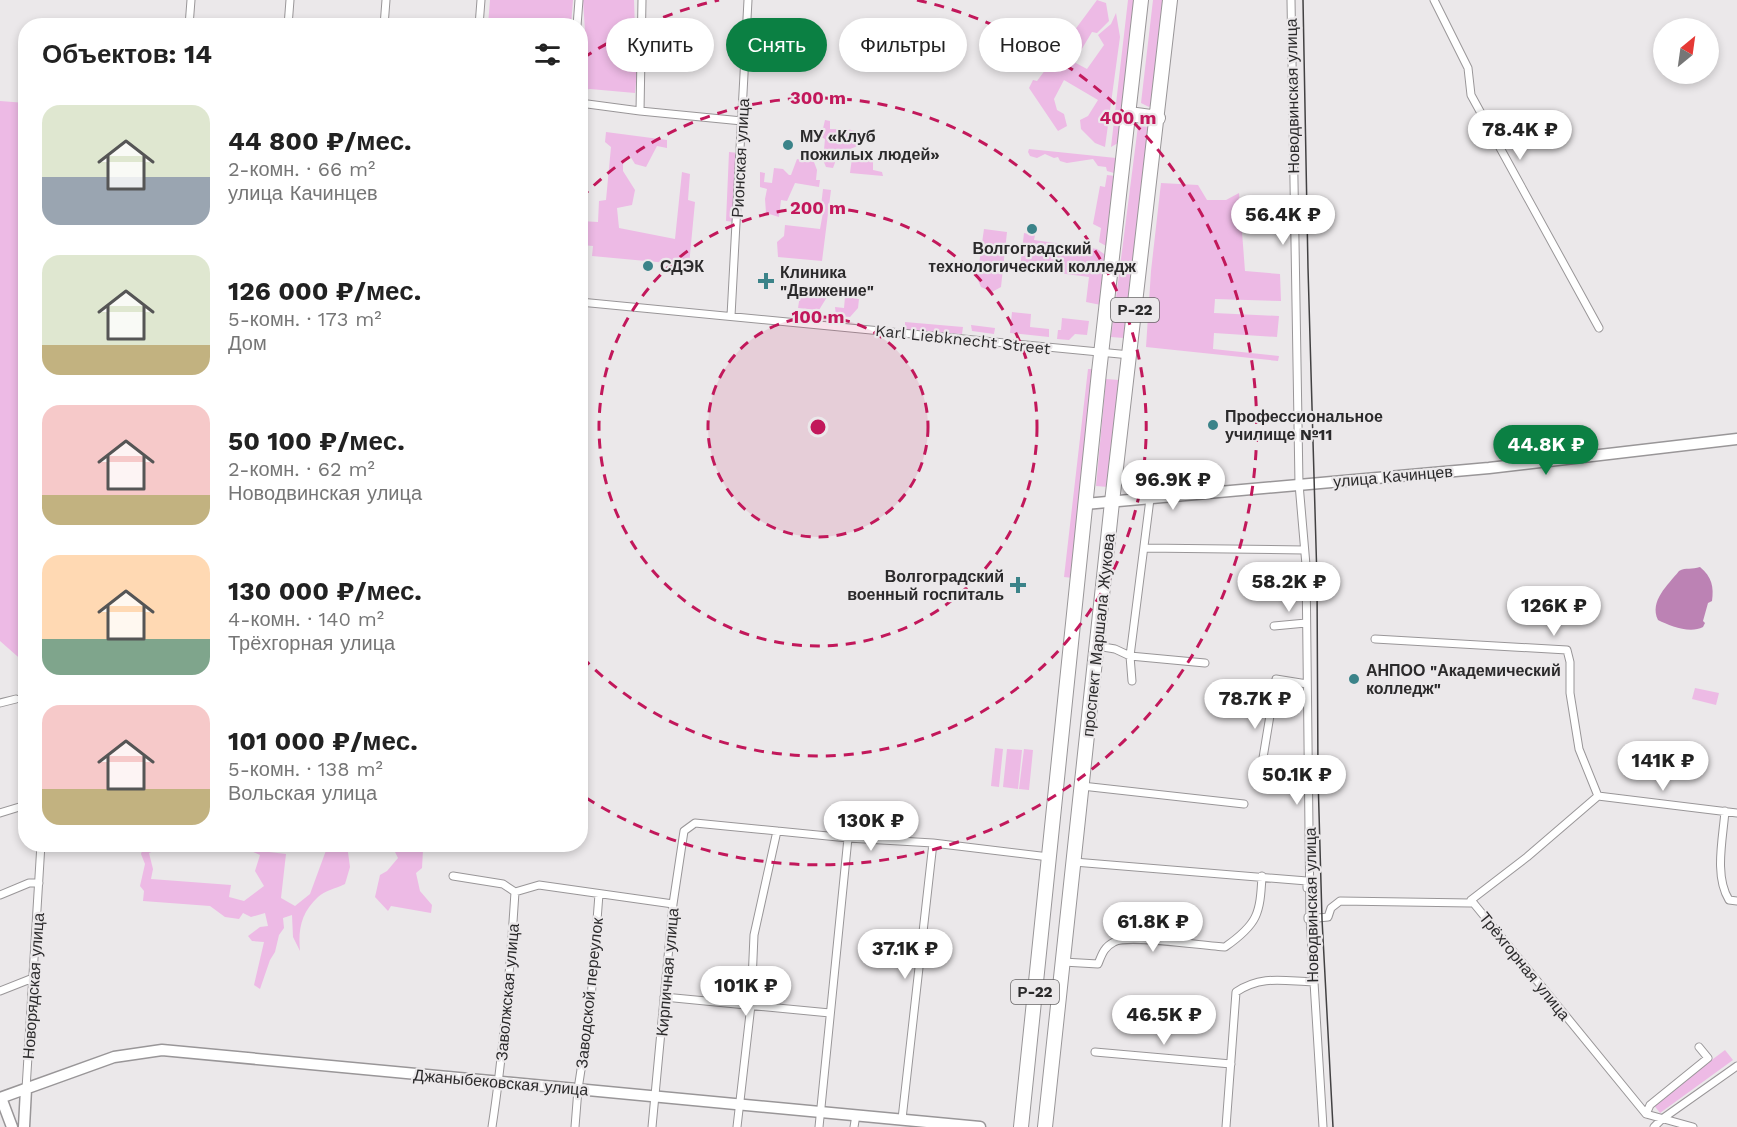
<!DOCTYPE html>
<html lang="ru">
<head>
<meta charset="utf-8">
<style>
  :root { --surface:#fff; --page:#f2f2f2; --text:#222; --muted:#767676; --accent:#0b8043 }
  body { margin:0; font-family:"Work Sans",sans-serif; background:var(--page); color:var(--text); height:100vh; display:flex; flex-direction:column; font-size:22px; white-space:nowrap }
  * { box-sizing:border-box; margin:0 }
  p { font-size:20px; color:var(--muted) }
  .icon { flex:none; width:33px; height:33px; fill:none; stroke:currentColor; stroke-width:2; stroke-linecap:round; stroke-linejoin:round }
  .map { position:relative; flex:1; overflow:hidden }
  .side { position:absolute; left:18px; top:18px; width:570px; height:834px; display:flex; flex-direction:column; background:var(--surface); border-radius:24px; box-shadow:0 3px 9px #0003 }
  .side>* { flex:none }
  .hud { position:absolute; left:606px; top:18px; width:570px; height:54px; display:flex; gap:12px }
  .needle { width:39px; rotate:29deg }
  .buttons { position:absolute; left:1653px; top:18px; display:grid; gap:12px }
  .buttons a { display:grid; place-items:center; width:66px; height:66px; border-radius:50%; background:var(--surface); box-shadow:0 3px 9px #0003; font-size:30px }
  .price { position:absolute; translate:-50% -51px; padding:0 14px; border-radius:21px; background:#fff; color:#222; font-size:20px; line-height:39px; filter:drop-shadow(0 2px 3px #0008) }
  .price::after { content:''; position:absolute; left:50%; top:36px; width:18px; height:14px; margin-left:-9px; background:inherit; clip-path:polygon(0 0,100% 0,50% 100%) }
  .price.on { background:var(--accent); color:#fff }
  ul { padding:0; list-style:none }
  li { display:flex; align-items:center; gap:18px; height:150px; padding:0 24px }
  li span { display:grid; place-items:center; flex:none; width:168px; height:120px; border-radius:18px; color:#555 }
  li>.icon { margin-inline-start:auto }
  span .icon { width:72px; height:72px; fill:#fffc; stroke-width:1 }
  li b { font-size:26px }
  h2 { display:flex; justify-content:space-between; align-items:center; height:72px; padding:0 24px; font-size:26px }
  .chip { padding:0 21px; border-radius:27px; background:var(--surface); box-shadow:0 3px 9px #0003; font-size:21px; line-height:54px }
  .chip.on { background:var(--accent); color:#fff }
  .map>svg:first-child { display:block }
</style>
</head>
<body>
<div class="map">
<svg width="1737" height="1127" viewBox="0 0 1737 1127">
  <rect width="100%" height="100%" fill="#ebe8ea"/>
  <path fill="#edbae5" d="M490,0H573L571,25H488Z
    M583,0H634L635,30L639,50L635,93L590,89L582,90L580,40L585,31Z
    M1097,0L1106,3L1109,21L1097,33L1092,32L1074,62L1087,69L1104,45L1098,35L1111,24L1116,13L1120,37L1105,147L1095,143L1081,129L1080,120L1088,116L1098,100L1064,80L1054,99L1057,110L1064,114L1067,126L1058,131L1029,88L1033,80L1037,81Z
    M1128,0H1135L1118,143L1111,147Z
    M1153,0H1163L1151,105L1149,107L1141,103Z
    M0,101L26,103L25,663L0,641Z
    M581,106L586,107L581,156Z
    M825,120L830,121V129C841,129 852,128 862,134L863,144L850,149H840L833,168L826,167L823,160L825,139L821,137Z
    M1138,126L1150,127L1124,338L1111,337Z
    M606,132L667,140V148L657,146L646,167L635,164L630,156L623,164V171L635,190L632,205L617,208L619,228L675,239L682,172L690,174L688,200L695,202L689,265L592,256L593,246L581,245V221L598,222L599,201L606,200L611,147L605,142Z
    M1029,149L1116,158L1114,173L1107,171L1106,167L1098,166L1093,159L1067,163L1060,161L1058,157L1054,158L1045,154L1037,158L1030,156L1028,152Z
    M729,152L738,153L735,222L726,221Z
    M854,156L873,159V170L882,172L883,176L850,173L852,158Z
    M797,159L814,162L817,170L816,180H820L819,187L795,183L787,201L781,200L779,217L766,213L765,199L767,189L760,187V172L765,173L764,182L772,183L774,168L783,169L789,175H791Z
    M1107,175L1115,176L1108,247L1099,242L1101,228L1093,224L1100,186L1105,187Z
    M1161,183L1198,185L1207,200H1226L1239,193L1245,271L1280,274L1281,301L1215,299L1214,313L1279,316L1277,337L1214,333L1213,349L1279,356L1278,361L1146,347L1151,271Z
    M823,189L831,190L822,261L778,257L777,242L784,236L785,225L820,229L824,207L821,206Z
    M984,229L1007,232L1001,287L992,292L981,287L977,278Z
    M1024,233L1035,235L1034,240L1097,249L1107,256L1101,305L1086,302L1089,277L1020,268Z
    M821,291H825V297H827L819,310L798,308L800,295L820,297Z
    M845,297L859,299L858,308L850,317L836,316L835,307L844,308Z
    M1012,312L1031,314L1030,327L1049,329V337L1010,333Z
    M1062,318L1089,321L1087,335L1075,334L1069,340L1057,339L1058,330H1061Z
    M905,322L963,327L962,334L905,330Z
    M971,325L995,328L994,334L972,331Z
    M1088,369H1094L1073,578L1064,577Z
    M1106,379L1119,380L1108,487L1096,486Z
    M1695,688L1719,693L1716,705L1692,699Z
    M995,748L1003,749L999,787L991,786Z
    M1007,749L1022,750L1018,789L1003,787Z
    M1024,749L1033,750L1029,790L1019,789Z
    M144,845H160L161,848L149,853L153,869L151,879L231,885L229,897L244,901L264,886L255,871L260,855L249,850L251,845H268L269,852L286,854L281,898L295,906L310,894L328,845H347L350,867L345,884C337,888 324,891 318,897C301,913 298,929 300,951L293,937L292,915L283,918L284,928L279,935L275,952L270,960L260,989L254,985L264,942L252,941L248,936L260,927L268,926L265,913L251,917L243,913L239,919L225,917L210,906L143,901L144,891L140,886L145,864L141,854Z
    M402,845H417L423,850L422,868L416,873L420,891L432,905L431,913L391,906L388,911L375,897L380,875L387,871L398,858L395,852Z
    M1725,1050L1733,1060L1660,1113L1653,1104Z"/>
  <path fill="#bc82b4" d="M1700,567C1712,577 1714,587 1712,601L1708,603L1703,621L1705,623L1703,627C1690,634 1670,626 1658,620C1649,601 1668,585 1679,571C1686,567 1692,570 1700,567Z"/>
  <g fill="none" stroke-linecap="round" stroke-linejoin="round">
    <g stroke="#999698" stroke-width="9">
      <path id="street" d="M1291,0L1299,484L1306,565L1310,918L1323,1127
        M1434,0L1468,68L1471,95L1599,328
        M189,26L191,0
        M288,26L290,0
        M384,26L386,0
        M479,26L481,0
        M577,26L579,0
        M580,103L640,111L642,0
        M640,111L742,121
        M580,302L1130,355
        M731,316L748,0
        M1144,548L1304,550
        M1274,626L1306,623
        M1375,639L1567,650L1570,662V693L1579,749L1598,796
        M1097,646L1115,649L1130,656L1205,663
        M1132,681L1130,656L1150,499
        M1307,684L1276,679L1261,770L1308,773
        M0,703L16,699
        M1082,786L1244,804
        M1725,811C1723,838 1714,876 1729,900L1737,901
        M0,813L26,805
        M1074,862L1307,881V888
        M453,876L503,884L515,892L539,885L673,904
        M0,895L29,883H39
        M1471,900L1527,857L1598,796L1737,813
        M1308,917V919L1328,917L1331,908L1340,901L1470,903L1471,900L1646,1114L1693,1127
        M1063,962L1098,964C1102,954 1104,947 1114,942C1128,934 1204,946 1225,947C1258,924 1260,914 1262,876
        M0,991L33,978
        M664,997L830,1013
        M1095,1052L1231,1064
        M26,1089L41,844
        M1646,1114L1650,1105L1708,1058L1699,1047
        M902,1119L933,843
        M492,1127C504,1049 510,971 515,892
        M575,1127L578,1089L590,1012L599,894
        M652,1127L673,904L684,831L695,823L848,838L933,843L1049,857
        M737,1127L751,1005L754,935L777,831
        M819,1127L848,838
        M854,1127L856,1115
        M1226,1127L1236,992C1262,975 1283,981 1313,982
        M1654,1127L1662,1119L1737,1066"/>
    </g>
    <g stroke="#999698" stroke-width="13">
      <path id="secondary" d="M1085,504L1489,468L1737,439
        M0,1098L114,1057L162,1050L980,1127
        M0,1103H3L12,1127
        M24,1127L26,1089"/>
    </g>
    <g stroke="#999698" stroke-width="16">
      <path id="highway" d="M1129,114L1158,118
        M1021,1127L1099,372L1141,0
        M1045,1127L1112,502L1170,0"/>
    </g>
    <use href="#street" stroke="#fff" stroke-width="7"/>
    <use href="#secondary" stroke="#fff" stroke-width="10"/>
    <use href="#highway" stroke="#fff" stroke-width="14"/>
    <path stroke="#424142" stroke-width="1.5" d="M1303,0L1308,268L1317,580L1318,777L1322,919L1333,1127"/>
  </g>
  <circle cx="818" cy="427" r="110" fill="#c2185b" fill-opacity=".12"/>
  <g fill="none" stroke="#c2185b" stroke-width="3" stroke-dasharray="10 8">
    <circle cx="818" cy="427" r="110"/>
    <circle cx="818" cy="427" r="219"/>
    <path d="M581 198A329 329 0 1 1 581 656"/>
    <path d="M583 58A438 438 0 0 1 719 0M917 0A438 438 0 1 1 583 796"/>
  </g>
  <g fill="#3b8389" stroke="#ebe8ea" stroke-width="2">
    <circle cx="788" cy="145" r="6"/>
    <circle cx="1032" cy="229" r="6"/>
    <circle cx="648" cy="266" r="6"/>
    <path d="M763 272h6v6h6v6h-6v6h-6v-6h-6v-6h6z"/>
    <circle cx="1213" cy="425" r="6"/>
    <path d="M1015 576h6v6h6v6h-6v6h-6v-6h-6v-6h6z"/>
    <circle cx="1354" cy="679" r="6"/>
  </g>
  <g text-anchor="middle" stroke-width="4.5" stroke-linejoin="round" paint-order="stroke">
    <g fill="#ebe8ea" stroke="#656364" stroke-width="1.5">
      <rect x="1111" y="298" width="48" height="24" rx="4.5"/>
      <rect x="1011" y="980" width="48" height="24" rx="4.5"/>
    </g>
    <g font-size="15" font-weight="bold" fill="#2b2a2b">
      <text x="1135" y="315">Р-22</text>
      <text x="1035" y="997">Р-22</text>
    </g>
    <g font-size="16" fill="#2b2a2b" stroke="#ebe8ea">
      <text transform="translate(1292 96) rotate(-91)" y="6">Новодвинская улица</text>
      <text transform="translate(740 158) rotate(-87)" y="6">Рионская улица</text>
      <text transform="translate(963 339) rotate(6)" y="6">Karl Liebknecht Street</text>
      <text transform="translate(1393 476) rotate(-5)" y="6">улица Качинцев</text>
      <text transform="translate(1098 635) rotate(-84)" y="6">проспект Маршала Жукова</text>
      <text transform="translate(1311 905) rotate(-91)" y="6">Новодвинская улица</text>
      <text transform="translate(1525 966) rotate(51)" y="6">Трёхгорная улица</text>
      <text transform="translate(667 972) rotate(-85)" y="6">Кирпичная улица</text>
      <text transform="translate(33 986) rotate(-86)" y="6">Новорядская улица</text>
      <text transform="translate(507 992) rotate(-85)" y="6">Заволжская улица</text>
      <text transform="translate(589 993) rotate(-84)" y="6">Заводской переулок</text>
      <text transform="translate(501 1082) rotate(5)" y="6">Джаныбековская улица</text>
    </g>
    <g font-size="16" font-weight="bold" fill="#2b2a2b" stroke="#ebe8ea" text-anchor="start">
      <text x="800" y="142">МУ «Клуб<tspan x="800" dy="18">пожилых людей»</tspan></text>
      <text x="1032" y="254" text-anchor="middle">Волгоградский<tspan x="1032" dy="18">технологический колледж</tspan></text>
      <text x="660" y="272">СДЭК</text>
      <text x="780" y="278">Клиника<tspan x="780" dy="18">"Движение"</tspan></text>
      <text x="1225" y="422">Профессиональное<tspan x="1225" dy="18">училище №11</tspan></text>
      <text x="1004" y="582" text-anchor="end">Волгоградский<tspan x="1004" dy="18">военный госпиталь</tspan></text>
      <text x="1366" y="676">АНПОО "Академический<tspan x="1366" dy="18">колледж"</tspan></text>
    </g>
  </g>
  <circle cx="818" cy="427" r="9" fill="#c2185b" stroke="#ebe8ea" stroke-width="3"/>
  <g font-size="18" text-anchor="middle" font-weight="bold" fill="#c2185b" stroke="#ebe8ea" stroke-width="4.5" stroke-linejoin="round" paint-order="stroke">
    <text x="818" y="104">300 m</text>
    <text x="1128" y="124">400 m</text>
    <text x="818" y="214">200 m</text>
    <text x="818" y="323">100 m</text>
  </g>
</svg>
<div class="buttons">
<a><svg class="needle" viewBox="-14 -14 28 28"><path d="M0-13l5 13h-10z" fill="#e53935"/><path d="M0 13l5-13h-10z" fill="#767676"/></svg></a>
</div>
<b class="price" style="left:1520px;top:161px">78.4K ₽</b>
<b class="price" style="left:1283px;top:246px">56.4K ₽</b>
<b class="price on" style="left:1546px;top:476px">44.8K ₽</b>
<b class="price" style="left:1173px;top:511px">96.9K ₽</b>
<b class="price" style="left:1289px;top:613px">58.2K ₽</b>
<b class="price" style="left:1554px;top:637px">126K ₽</b>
<b class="price" style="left:1255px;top:730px">78.7K ₽</b>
<b class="price" style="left:1663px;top:792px">141K ₽</b>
<b class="price" style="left:1297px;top:806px">50.1K ₽</b>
<b class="price" style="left:871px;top:852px">130K ₽</b>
<b class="price" style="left:1153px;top:953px">61.8K ₽</b>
<b class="price" style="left:905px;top:980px">37.1K ₽</b>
<b class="price" style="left:746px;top:1017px">101K ₽</b>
<b class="price" style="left:1164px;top:1046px">46.5K ₽</b>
<div class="hud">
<a class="chip">Купить</a>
<a class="chip on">Снять</a>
<a class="chip">Фильтры</a>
<a class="chip">Новое</a>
</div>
<section class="side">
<h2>Объектов: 14<svg class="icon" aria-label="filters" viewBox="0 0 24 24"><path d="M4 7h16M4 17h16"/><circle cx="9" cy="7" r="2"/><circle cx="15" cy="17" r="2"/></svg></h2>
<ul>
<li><span style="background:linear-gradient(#dfe7d0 60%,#9aa5b1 0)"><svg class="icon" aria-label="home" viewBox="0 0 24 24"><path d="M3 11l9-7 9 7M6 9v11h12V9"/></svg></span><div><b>44 800 ₽/мес.</b><p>2-комн. · 66 m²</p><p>улица Качинцев</p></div></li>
<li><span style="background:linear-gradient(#dfe7d0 75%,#c2b280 0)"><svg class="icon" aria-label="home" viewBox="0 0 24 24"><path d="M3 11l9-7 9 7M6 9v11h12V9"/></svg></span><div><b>126 000 ₽/мес.</b><p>5-комн. · 173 m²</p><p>Дом</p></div></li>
<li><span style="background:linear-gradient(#f6c9c9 75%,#c2b280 0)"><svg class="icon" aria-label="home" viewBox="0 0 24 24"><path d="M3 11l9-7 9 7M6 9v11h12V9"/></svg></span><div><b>50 100 ₽/мес.</b><p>2-комн. · 62 m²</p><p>Новодвинская улица</p></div></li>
<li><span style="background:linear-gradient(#ffd9b3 70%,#7fa58c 0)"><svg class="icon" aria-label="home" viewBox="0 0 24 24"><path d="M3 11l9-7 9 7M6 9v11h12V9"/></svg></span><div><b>130 000 ₽/мес.</b><p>4-комн. · 140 m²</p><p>Трёхгорная улица</p></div></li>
<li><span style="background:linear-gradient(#f6c9c9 70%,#c2b280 0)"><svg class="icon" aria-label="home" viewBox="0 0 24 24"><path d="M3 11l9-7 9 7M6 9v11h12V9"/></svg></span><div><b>101 000 ₽/мес.</b><p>5-комн. · 138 m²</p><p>Вольская улица</p></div></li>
</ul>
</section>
</div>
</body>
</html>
